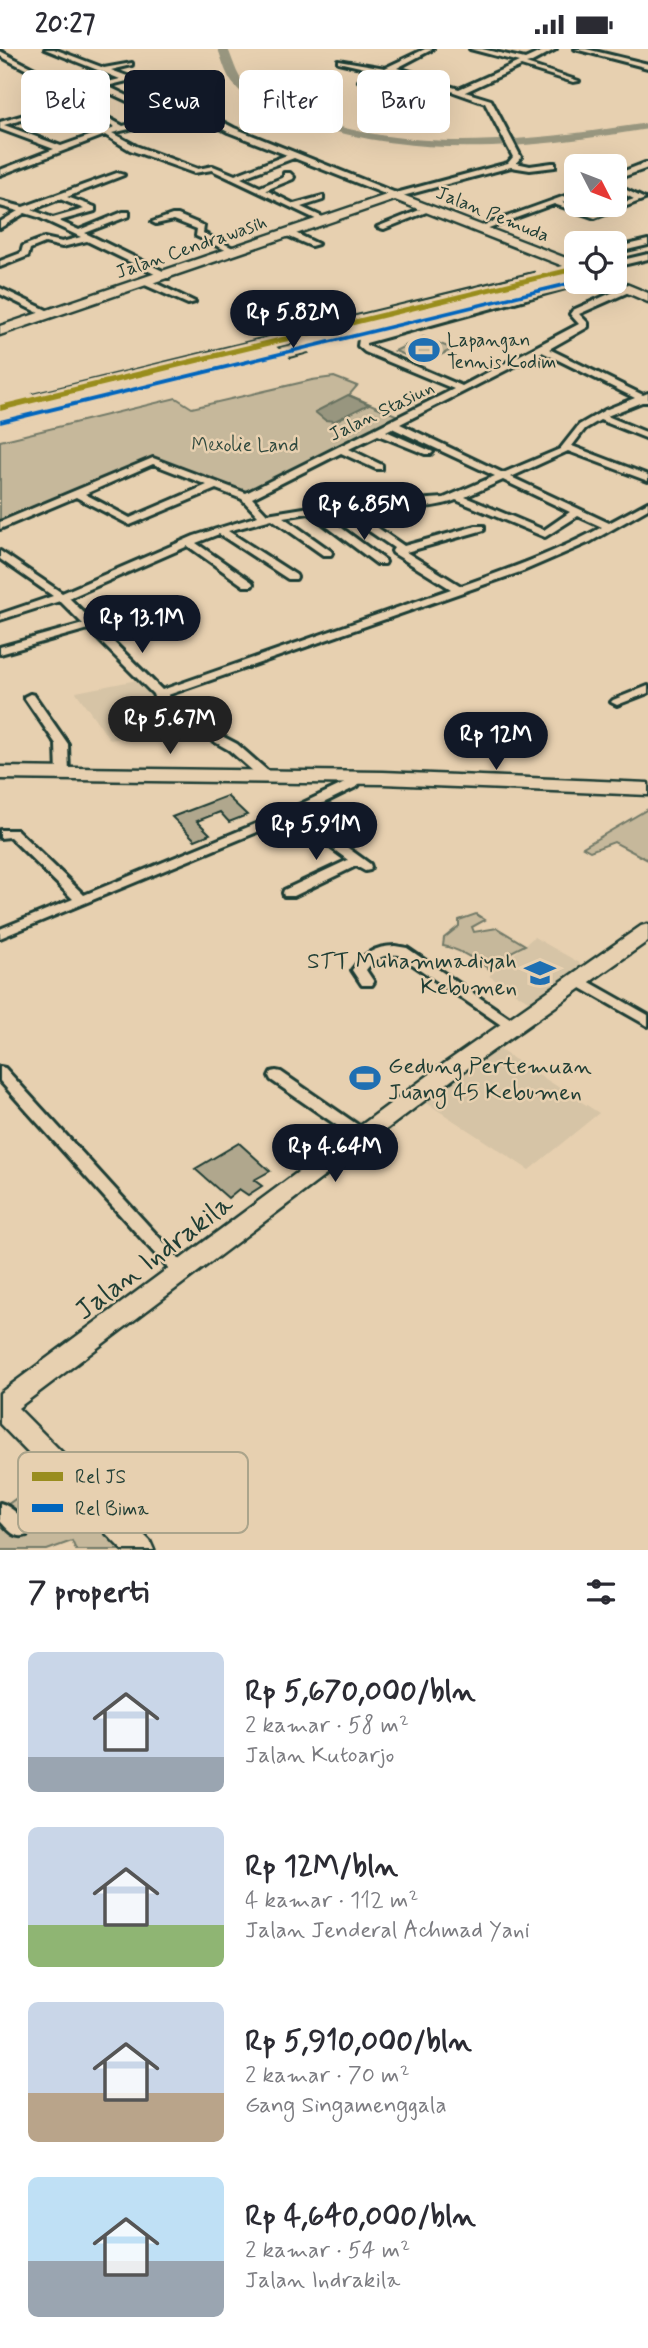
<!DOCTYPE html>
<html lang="id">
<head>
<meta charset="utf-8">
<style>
  :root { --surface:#fff; --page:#f2f2f3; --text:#2b2b33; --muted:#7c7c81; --accent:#111827 }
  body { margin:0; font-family:Mynerve,sans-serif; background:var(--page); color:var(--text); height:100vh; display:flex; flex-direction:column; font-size:26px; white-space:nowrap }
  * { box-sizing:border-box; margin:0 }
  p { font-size:23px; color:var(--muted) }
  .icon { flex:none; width:38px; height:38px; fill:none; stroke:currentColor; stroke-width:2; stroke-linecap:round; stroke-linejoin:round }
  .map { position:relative; height:1501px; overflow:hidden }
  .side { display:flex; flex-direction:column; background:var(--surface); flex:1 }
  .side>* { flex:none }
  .top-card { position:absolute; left:21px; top:21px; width:607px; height:63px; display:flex; gap:14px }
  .needle { width:46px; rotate:132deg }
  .controls { position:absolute; left:564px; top:105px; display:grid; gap:14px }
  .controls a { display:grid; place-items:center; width:63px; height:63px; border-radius:10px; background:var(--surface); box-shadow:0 7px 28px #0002; font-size:35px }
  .price { position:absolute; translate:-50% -60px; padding:0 16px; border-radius:24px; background:var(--accent); color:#fff; font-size:23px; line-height:46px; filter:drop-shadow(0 2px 4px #0008) }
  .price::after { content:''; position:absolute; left:50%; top:42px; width:21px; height:16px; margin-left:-10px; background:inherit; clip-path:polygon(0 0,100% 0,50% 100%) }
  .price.selected { background:#222; color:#fff }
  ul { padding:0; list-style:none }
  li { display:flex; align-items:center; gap:21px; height:175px; padding:0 28px }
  li span { display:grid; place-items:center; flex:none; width:196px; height:140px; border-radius:10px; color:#555 }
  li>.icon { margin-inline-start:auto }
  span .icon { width:84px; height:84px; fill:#fffc; stroke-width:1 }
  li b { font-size:30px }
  h2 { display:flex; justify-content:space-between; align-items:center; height:84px; padding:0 28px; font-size:30px }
  .chip { padding:0 24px; border-radius:10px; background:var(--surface); box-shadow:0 7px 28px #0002; font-size:24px; line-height:63px }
  .chip.selected { background:var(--accent); color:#fff }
  .status { display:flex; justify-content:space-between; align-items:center; height:49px; padding:0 35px; background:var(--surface); direction:ltr }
  .status svg { height:19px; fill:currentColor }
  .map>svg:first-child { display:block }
</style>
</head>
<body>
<div class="status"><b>20:27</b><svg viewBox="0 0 49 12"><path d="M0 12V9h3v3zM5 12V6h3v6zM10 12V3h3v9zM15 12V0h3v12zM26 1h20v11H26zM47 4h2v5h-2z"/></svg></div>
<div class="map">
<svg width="648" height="1501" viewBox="0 0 648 1501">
  <rect width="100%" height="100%" fill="#e7d0b0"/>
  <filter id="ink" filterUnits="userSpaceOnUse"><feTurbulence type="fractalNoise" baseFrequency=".0143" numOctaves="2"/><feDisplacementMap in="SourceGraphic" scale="14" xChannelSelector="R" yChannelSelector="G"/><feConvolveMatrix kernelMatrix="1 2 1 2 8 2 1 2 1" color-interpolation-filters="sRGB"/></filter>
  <g filter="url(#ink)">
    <path fill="#d6c4a6" d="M137,631L177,679L110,691L76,643Z
      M534,888L592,921L539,959L489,927Z
      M489,994L599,1064L529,1121L416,1047Z"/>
    <path fill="#c6b89b" stroke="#727a68" stroke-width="2" d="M423,288L453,300L424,314L395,302Z
      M334,328L357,337L349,346L403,369L246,448L156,409L0,476V392L176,349L192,359L312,331Z
      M648,760V811L614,793L590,802L583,798Z
      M476,865L485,871L472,878L474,883L497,879L525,896L509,904L491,921C476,912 460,900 443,897L444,889L459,877V871Z
      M65,1414L92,1435L155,1501H76L72,1492L47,1501H0V1461Z"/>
    <path fill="#98967f" stroke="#687261" stroke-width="2" d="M348,346L369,355L335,372L325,371L315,363Z"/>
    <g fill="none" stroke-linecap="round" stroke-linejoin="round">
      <path fill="#98967f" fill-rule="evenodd" d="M218,0H228C233,11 236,25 244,34C259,50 284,59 305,67C416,107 534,91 648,74V80C531,99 426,111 311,76C286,69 254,58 236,38C226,28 223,13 218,0Z"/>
    </g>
    <path fill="#b0a78d" stroke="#1f3d34" stroke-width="2" d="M295,294L308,304L291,309L278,298Z
      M227,747L247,766L229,773L220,763L197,772L210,785L195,791L172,768Z
      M239,1094L270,1122L254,1131L262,1137L248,1146L239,1140L228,1149L195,1120Z"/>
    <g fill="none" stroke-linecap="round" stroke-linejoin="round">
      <g stroke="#1f3d34" stroke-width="6">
        <path id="street" d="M45,0H54L104,19L132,14V16L111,21L154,37L234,79L396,144L508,114L513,108L485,54L437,37L392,54H386V50L397,47L359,32L378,22L338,13V11L385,19L425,0H433L397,19L442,32V35L459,40L519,13L470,0H482L525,10L547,0H556L530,14L526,15L579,32L573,33L521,17L465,43L491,51L521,108L516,114L530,117L552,114H555V118L530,121L511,118L395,149L294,109L241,129L260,138L284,128V124H290L294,128L293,130L266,141L294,155L323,147V151L301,158L327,170L328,172L324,174L212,121L194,124L130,101L105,86L0,126V121L54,100L0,80V73L70,53L58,46L68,42L0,7V2L75,41L120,30ZM392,22L430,35L403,44L369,32ZM127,32L148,41L189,62L123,77L68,47L99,39L127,52H130V48L107,37ZM75,56L115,78L61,97L4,76ZM195,65L228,83L287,106L235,126L213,117L198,120L136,97L112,84Z
          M575,0H586L648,15V19Z
          M645,114H648V119L614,131V126Z
          M117,124L124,126L67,148L95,158V162L59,172L79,181L123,163H129V167L85,184L169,225V229H163L87,192L62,198L45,194L30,200L28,207L0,218V212L21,204L23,197L44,189L62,193L81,188L38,168L25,164L0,179V173L18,162L0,157V152L23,158ZM60,150L84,160L53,169L32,161Z
          M614,135L645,150L595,169L554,155L483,181L476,179L576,143V148L562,153L595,164L634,150L614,140Z
          M427,158L434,160L384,180L377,178Z
          M172,166H178L204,177L203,184L239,202L232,204L196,187L197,180L174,171L156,175L152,173Z
          M285,182H291L318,195L311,197L285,186Z
          M648,191V196L614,204V199Z
          M648,205V210L614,218V213Z
          M145,232H151L195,253L188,255L145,236Z
          M576,232L587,233L366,294V296L462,337L579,275L570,265L573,261L625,238H631V242L579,265L588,274V278L549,300L643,346L648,344V353H642L607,367L648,384V390L600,371L585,380L572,397L648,426V432L568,402L511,428L609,474L648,453V460L590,493L523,522L168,646L193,672L237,695L270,724L272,727L270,730H262L229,701L185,676L158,649L154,648L153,645L88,580L0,605V598L83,575L60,552L0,571V565L53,547L0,510V502L62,544L194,487L258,467L242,450L216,440L130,476L76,448L0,480V473L153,409L246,444L454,340L365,303L358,297L359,290ZM542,303L635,349L605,361L579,376L560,400L503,424L400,375ZM392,379L495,427L444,449L310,458L267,465L252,449L341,404L376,420H382V416L349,400L378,386L425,405H431L433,403L386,382ZM153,415L207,436L130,469L85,445ZM503,431L570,463L544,481L465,448ZM456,451L545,488L578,467L602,478C557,503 509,520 461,537L406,503L484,481V477H476L404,497L352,461C381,459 431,462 456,451ZM340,462L394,499L392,502L393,504L451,540L162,641L69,549L188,497L244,537H252L253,535L252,533L196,494L219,485L288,530H296L297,528L296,526L228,482L272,470L323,506H331L332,504L331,502L283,468L309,464L377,515H385L386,513L385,511L320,463Z
          M0,239L53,264L54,266L47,268L0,245Z
          M648,637V644L617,656L611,653L613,651Z
          M30,645L34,646L68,695L69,726L67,729L63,730L57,726L56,695L24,648Z
          M357,724L363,728L358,737L301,765L370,815L371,818L370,821L365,822L356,817L294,847H284L283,844L284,841L348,811L291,769L0,889V880L73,850L10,788L0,789V781H17L84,846L280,765L349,732L353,725Z
          M395,897L407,899L517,974L519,977L517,980H507L399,906C384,905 375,909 366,921L374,933L372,936H362L352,921C363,905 375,897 395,897Z
          M579,927L648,966V977L574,935L572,932L574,929Z
          M0,1018L5,1019L187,1219L189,1223L187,1227L181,1229L175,1227L0,1032Z
          M276,1022L281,1023L368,1083L370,1087L368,1091L363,1092L358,1091L271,1031L269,1027L271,1023Z
          M0,1454C11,1457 25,1470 30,1481L27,1486C15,1491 8,1480 0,1472Z"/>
      </g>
      <g stroke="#1f3d34" stroke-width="5">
        <path id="secondary" d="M395,143L576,213V222L395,151L0,286V277Z
          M614,230L648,244V253L602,233Z
          M0,718L383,723L648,734V746L383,735L0,730Z
          M648,875V892L461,1024L18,1359L150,1492L154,1501H122L0,1375V1344L445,1014L641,877Z"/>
      </g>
      <use href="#street" fill="#e7d0b0" fill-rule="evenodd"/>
      <use href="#secondary" fill="#e7d0b0" fill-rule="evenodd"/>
      <path stroke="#1f3d34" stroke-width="2.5" d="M33,345L534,223"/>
      <g stroke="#e7d0b0" stroke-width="6">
        <path id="rail-1" d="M576,217V222L0,362V356Z"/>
      </g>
      <g stroke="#e7d0b0" stroke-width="6">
        <path id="rail-2" d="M576,231L583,233L0,375V371Z"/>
      </g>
      <use href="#rail-1" fill="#998d1f" fill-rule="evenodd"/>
      <use href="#rail-2" fill="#0065bd" fill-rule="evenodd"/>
    </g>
  </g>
  <defs>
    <g id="stadium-bare" transform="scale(2.415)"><path d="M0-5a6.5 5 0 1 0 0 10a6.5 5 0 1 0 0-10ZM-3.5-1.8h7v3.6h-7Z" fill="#1f6fb2" stroke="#e7d0b0" stroke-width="2.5" paint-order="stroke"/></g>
    <g id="university-bare" transform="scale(2.415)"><path d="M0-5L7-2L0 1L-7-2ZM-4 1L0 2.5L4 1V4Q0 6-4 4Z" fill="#1f6fb2" stroke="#e7d0b0" stroke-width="2.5" paint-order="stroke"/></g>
  </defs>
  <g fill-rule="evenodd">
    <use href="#stadium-bare" x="424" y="301"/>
    <use href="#university-bare" x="540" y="924"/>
    <use href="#stadium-bare" x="365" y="1029"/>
  </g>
  <g text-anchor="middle" stroke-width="5" stroke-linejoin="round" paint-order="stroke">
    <g font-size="19" fill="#1f3d34" stroke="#e7d0b0">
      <text transform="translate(493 164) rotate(22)" y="7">Jalan Pemuda</text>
      <text transform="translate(191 197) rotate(-19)" y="7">Jalan Cendrawasih</text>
      <text transform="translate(381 361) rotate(-26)" y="7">Jalan Stasiun</text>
    </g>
    <g font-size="19" fill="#1f3d34" stroke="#e7d0b0" text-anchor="start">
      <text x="447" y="297">Lapangan<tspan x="447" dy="22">Tennis Kodim</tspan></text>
    </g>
    <g font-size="19" fill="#30493e" stroke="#e7d0b0">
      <text x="245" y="402">Mexolie Land</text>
    </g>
    <g font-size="23" fill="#1f3d34" stroke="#e7d0b0" text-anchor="end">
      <text x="517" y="919">STT Muhammadiyah<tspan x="517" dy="26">Kebumen</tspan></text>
      <text x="388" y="1024" text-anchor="start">Gedung Pertemuan<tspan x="388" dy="26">Juang 45 Kebumen</tspan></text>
    </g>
    <g font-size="28" fill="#1f3d34" stroke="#e7d0b0">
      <text transform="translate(153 1207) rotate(-37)" y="10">Jalan Indrakila</text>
    </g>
  </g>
  <rect x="18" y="1403" width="230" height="81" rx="10" fill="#e7d0b0" stroke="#aba48b" stroke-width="2"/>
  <rect x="32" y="1423" width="31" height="9" fill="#998d1f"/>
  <rect x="32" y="1455" width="31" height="8" fill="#0065bd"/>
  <g font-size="19" fill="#1f3d34">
    <text x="75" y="1434">Rel JS</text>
    <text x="75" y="1466">Rel Bima</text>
  </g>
</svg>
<div class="controls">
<a><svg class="needle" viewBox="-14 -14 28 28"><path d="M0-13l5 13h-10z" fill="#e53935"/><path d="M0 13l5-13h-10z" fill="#7c7c81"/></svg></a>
<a><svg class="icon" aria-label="locate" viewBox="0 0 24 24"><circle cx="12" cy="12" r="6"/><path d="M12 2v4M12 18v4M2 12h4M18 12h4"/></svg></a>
</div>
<b class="price" style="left:293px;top:301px">Rp 5.82M</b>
<b class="price" style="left:364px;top:493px">Rp 6.85M</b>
<b class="price" style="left:142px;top:606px">Rp 13.1M</b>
<b class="price selected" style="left:170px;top:707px">Rp 5.67M</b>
<b class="price" style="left:496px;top:723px">Rp 12M</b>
<b class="price" style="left:316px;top:813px">Rp 5.91M</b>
<b class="price" style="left:335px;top:1135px">Rp 4.64M</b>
<div class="top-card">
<a class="chip">Beli</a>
<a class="chip selected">Sewa</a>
<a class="chip">Filter</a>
<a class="chip">Baru</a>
</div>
</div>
<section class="side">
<h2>7 properti<svg class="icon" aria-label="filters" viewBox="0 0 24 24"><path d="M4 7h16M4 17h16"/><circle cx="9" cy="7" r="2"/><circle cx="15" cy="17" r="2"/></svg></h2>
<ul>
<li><span style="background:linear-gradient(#c9d6e8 75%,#9aa5b1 0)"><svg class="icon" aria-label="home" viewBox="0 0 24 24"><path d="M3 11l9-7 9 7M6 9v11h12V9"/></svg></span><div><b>Rp 5,670,000/bln</b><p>2 kamar · 58 m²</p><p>Jalan Kutoarjo</p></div></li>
<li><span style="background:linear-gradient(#c9d6e8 70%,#8fb573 0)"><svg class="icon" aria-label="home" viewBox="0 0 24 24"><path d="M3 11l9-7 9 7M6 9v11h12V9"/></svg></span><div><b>Rp 12M/bln</b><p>4 kamar · 112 m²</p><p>Jalan Jenderal Achmad Yani</p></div></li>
<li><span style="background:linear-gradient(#c9d6e8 65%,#b9a48a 0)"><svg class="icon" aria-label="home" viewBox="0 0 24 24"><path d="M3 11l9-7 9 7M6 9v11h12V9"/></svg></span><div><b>Rp 5,910,000/bln</b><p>2 kamar · 70 m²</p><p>Gang Singamenggala</p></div></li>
<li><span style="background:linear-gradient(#bfe0f5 60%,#9aa5b1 0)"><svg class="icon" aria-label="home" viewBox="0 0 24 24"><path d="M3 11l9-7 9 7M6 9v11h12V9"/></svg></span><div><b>Rp 4,640,000/bln</b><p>2 kamar · 54 m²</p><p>Jalan Indrakila</p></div></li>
</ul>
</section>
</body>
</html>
